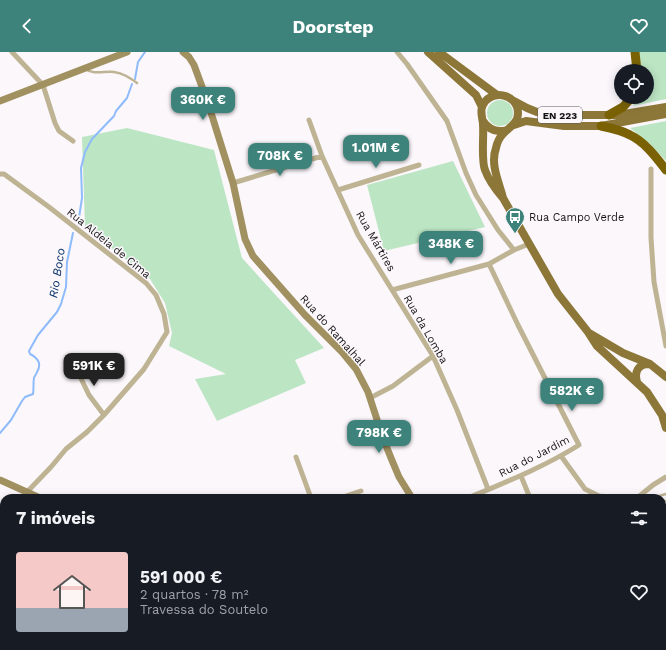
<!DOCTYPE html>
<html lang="pt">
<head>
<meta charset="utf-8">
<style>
  :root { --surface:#171b24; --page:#20242c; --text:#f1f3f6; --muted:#9ea1a6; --accent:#3d837b }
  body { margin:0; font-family:"Work Sans",sans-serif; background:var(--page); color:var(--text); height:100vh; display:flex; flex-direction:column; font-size:15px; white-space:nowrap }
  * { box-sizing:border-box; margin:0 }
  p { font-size:13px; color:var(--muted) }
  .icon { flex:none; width:22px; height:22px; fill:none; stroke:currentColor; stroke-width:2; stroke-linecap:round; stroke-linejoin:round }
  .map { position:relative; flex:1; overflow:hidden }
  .drawer { position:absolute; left:0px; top:442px; width:666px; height:156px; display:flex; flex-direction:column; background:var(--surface); border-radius:12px 12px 0 0; box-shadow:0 2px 10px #0003 }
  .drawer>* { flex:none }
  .buttons { position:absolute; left:614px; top:12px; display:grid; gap:8px }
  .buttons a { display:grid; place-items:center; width:40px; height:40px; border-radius:50%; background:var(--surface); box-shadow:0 2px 10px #0003; font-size:20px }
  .price { position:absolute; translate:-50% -34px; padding:0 9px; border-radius:8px; background:var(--accent); color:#fff; font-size:13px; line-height:26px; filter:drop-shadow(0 1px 2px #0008) }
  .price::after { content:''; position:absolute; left:50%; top:24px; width:12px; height:9px; margin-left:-6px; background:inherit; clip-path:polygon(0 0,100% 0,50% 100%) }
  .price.on { background:#222; color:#fff }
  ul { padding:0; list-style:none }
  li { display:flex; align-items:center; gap:12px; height:100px; padding:0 16px }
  li span { display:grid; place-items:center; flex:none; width:112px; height:80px; border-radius:4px; color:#555 }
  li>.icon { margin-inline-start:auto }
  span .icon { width:48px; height:48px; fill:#fffc; stroke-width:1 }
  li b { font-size:17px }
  h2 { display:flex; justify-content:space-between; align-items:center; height:48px; padding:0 16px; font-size:17px }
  header { display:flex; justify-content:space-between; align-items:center; height:52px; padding:0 16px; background:var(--accent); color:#fff; font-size:18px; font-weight:700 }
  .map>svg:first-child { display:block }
</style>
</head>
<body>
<header><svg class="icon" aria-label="back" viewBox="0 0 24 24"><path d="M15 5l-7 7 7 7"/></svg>Doorstep<svg class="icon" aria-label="heart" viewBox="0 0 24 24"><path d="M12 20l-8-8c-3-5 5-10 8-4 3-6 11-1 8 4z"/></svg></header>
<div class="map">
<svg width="666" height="598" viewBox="0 0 666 598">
  <rect width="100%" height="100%" fill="#fbf7fb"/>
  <path fill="#bce5c4" d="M639,0H666V47L633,54L638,45H647V19H641Z
    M487 61a13 13 0 1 1 26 0a13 13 0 1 1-26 0Z
    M666,69V109L650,92L630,76Z
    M127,76L214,98L242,206L324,296L295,308L306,331L217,369L195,327L226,322L169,294L172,281L165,251L150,227L85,175L82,85Z
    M453,109L485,175L384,199L367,133Z
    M280,594H383L375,598H281Z"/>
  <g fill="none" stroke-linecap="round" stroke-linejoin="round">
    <path stroke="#8fbbfa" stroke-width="2" d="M135,27L138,10L145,0
      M78,172L82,146L81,116L85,100L92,87L114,64L116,59L127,46L132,32
      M0,381L11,368L22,349L25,345L33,342C34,336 33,331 34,326C34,325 37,321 37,320C42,312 38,306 30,302L29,299L38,283L57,260L61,252L66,235L67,210L73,181"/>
    <path stroke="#beb393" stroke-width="2.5" d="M85,17C94,23 104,19 114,20C123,21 130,26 137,31
      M658,446L659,444L666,442
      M662,450L666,449
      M662,454L666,453
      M662,462L666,474"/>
    <path stroke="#beb393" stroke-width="5" d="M12,0L43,33L55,71L59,79L73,89
      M397,0L407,12L447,69L466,121L476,143L498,178L514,198
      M309,68L322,104L358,183L433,304L457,358L488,437
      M651,117V186L654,230L666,294
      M0,122H4L49,155L146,231L156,243L164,262L167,280L144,317L104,363L87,380L66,397L51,415L27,440
      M233,131L322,104
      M338,138L419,113
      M392,238L489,212L514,198L529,192
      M74,312L89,343L104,363
      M370,346L393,334L433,304
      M561,404L585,437L599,444L621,446
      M296,405L311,446
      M521,424L530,446
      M340,446L361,439
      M468,446C506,430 544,415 579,393L518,273L489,212
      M637,446L653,433L666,425
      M662,541H666
      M616,594L617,598
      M151,598L158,594
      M390,598L397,594"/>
    <path stroke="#a19060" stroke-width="7" d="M183,0L189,5L194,13L208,51L233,131L245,187L253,204L305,263L342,300L356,317L368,340L383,386L391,406L399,425L412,446
      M0,49L127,0
      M0,428L40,446
      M0,467L4,486
      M51,594L53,598
      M514,594L517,598"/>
    <path stroke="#8c7738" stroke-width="8" d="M428,0L476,43L482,55
      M439,0L497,43
      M514,49L527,56L537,60L554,63H618L666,55
      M483,69C489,78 497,81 507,78
      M514,73L526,69L564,74H601L666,62
      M503,146C499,130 490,112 496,96C497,91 500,85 503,82C509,75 518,72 518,61C518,41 489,36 482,55C480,61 483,67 483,73C484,84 481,108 485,118C489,129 495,137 503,146L558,242L588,280L597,294L647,340L662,363L666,376
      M589,281L623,301L650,312L666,325
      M637,330C634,320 638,312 649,312"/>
    <path stroke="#7a6204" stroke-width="9" d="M635,0L637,19
      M609,63L623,55L632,45
      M601,74C611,76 621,78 630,83C645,90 656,105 666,118"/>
  </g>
  <defs>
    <g id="bus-pin" transform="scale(1)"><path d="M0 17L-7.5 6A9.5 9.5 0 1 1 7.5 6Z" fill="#3d837b" stroke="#fbf7fb"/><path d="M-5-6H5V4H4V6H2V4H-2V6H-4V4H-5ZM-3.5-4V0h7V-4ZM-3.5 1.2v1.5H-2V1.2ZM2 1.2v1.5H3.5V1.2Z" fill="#fff"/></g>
  </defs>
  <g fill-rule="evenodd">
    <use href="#bus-pin" x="515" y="165"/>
  </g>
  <g text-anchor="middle" stroke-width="3" stroke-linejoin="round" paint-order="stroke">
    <rect fill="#fbf7fb" stroke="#5a585a" stroke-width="1" x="538" y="55" width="44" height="16" rx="3"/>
    <g font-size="10" font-weight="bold" fill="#151415">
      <text x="560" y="67">EN 223</text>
    </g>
    <g font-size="11" fill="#151415" stroke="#fbf7fb" text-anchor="start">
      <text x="529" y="169">Rua Campo Verde</text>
    </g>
    <g font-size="11" fill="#151415" stroke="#fbf7fb">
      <text transform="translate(376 189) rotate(60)" y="4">Rua Mártires</text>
      <text transform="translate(109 191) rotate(39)" y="4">Rua Aldeia de Cima</text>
      <text transform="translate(426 277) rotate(60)" y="4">Rua da Lomba</text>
      <text transform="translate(333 278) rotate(48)" y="4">Rua do Ramalhal</text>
      <text transform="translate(534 404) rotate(-27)" y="4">Rua do Jardim</text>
    </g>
    <g font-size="12" font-style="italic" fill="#053066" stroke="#fbf7fb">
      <text transform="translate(57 221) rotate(-81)" y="4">Rio Boco</text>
    </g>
  </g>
</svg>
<div class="buttons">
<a><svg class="icon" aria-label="locate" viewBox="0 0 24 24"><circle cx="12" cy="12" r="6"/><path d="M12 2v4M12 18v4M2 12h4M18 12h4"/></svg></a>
</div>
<b class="price" style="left:203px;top:69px">360K €</b>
<b class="price" style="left:376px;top:117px">1.01M €</b>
<b class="price" style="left:280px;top:125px">708K €</b>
<b class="price" style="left:451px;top:213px">348K €</b>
<b class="price on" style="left:94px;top:335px">591K €</b>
<b class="price" style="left:572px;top:360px">582K €</b>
<b class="price" style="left:379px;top:402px">798K €</b>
<section class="drawer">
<h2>7 imóveis<svg class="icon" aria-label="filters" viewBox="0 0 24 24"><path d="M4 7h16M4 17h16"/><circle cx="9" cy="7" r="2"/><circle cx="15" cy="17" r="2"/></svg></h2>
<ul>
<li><span style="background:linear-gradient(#f6c9c9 70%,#9aa5b1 0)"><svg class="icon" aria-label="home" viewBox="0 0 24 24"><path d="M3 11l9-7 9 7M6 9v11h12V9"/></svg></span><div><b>591 000 €</b><p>2 quartos · 78 m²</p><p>Travessa do Soutelo</p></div><svg class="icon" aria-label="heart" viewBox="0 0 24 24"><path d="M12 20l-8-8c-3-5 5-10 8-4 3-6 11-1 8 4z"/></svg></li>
</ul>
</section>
</div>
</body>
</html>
